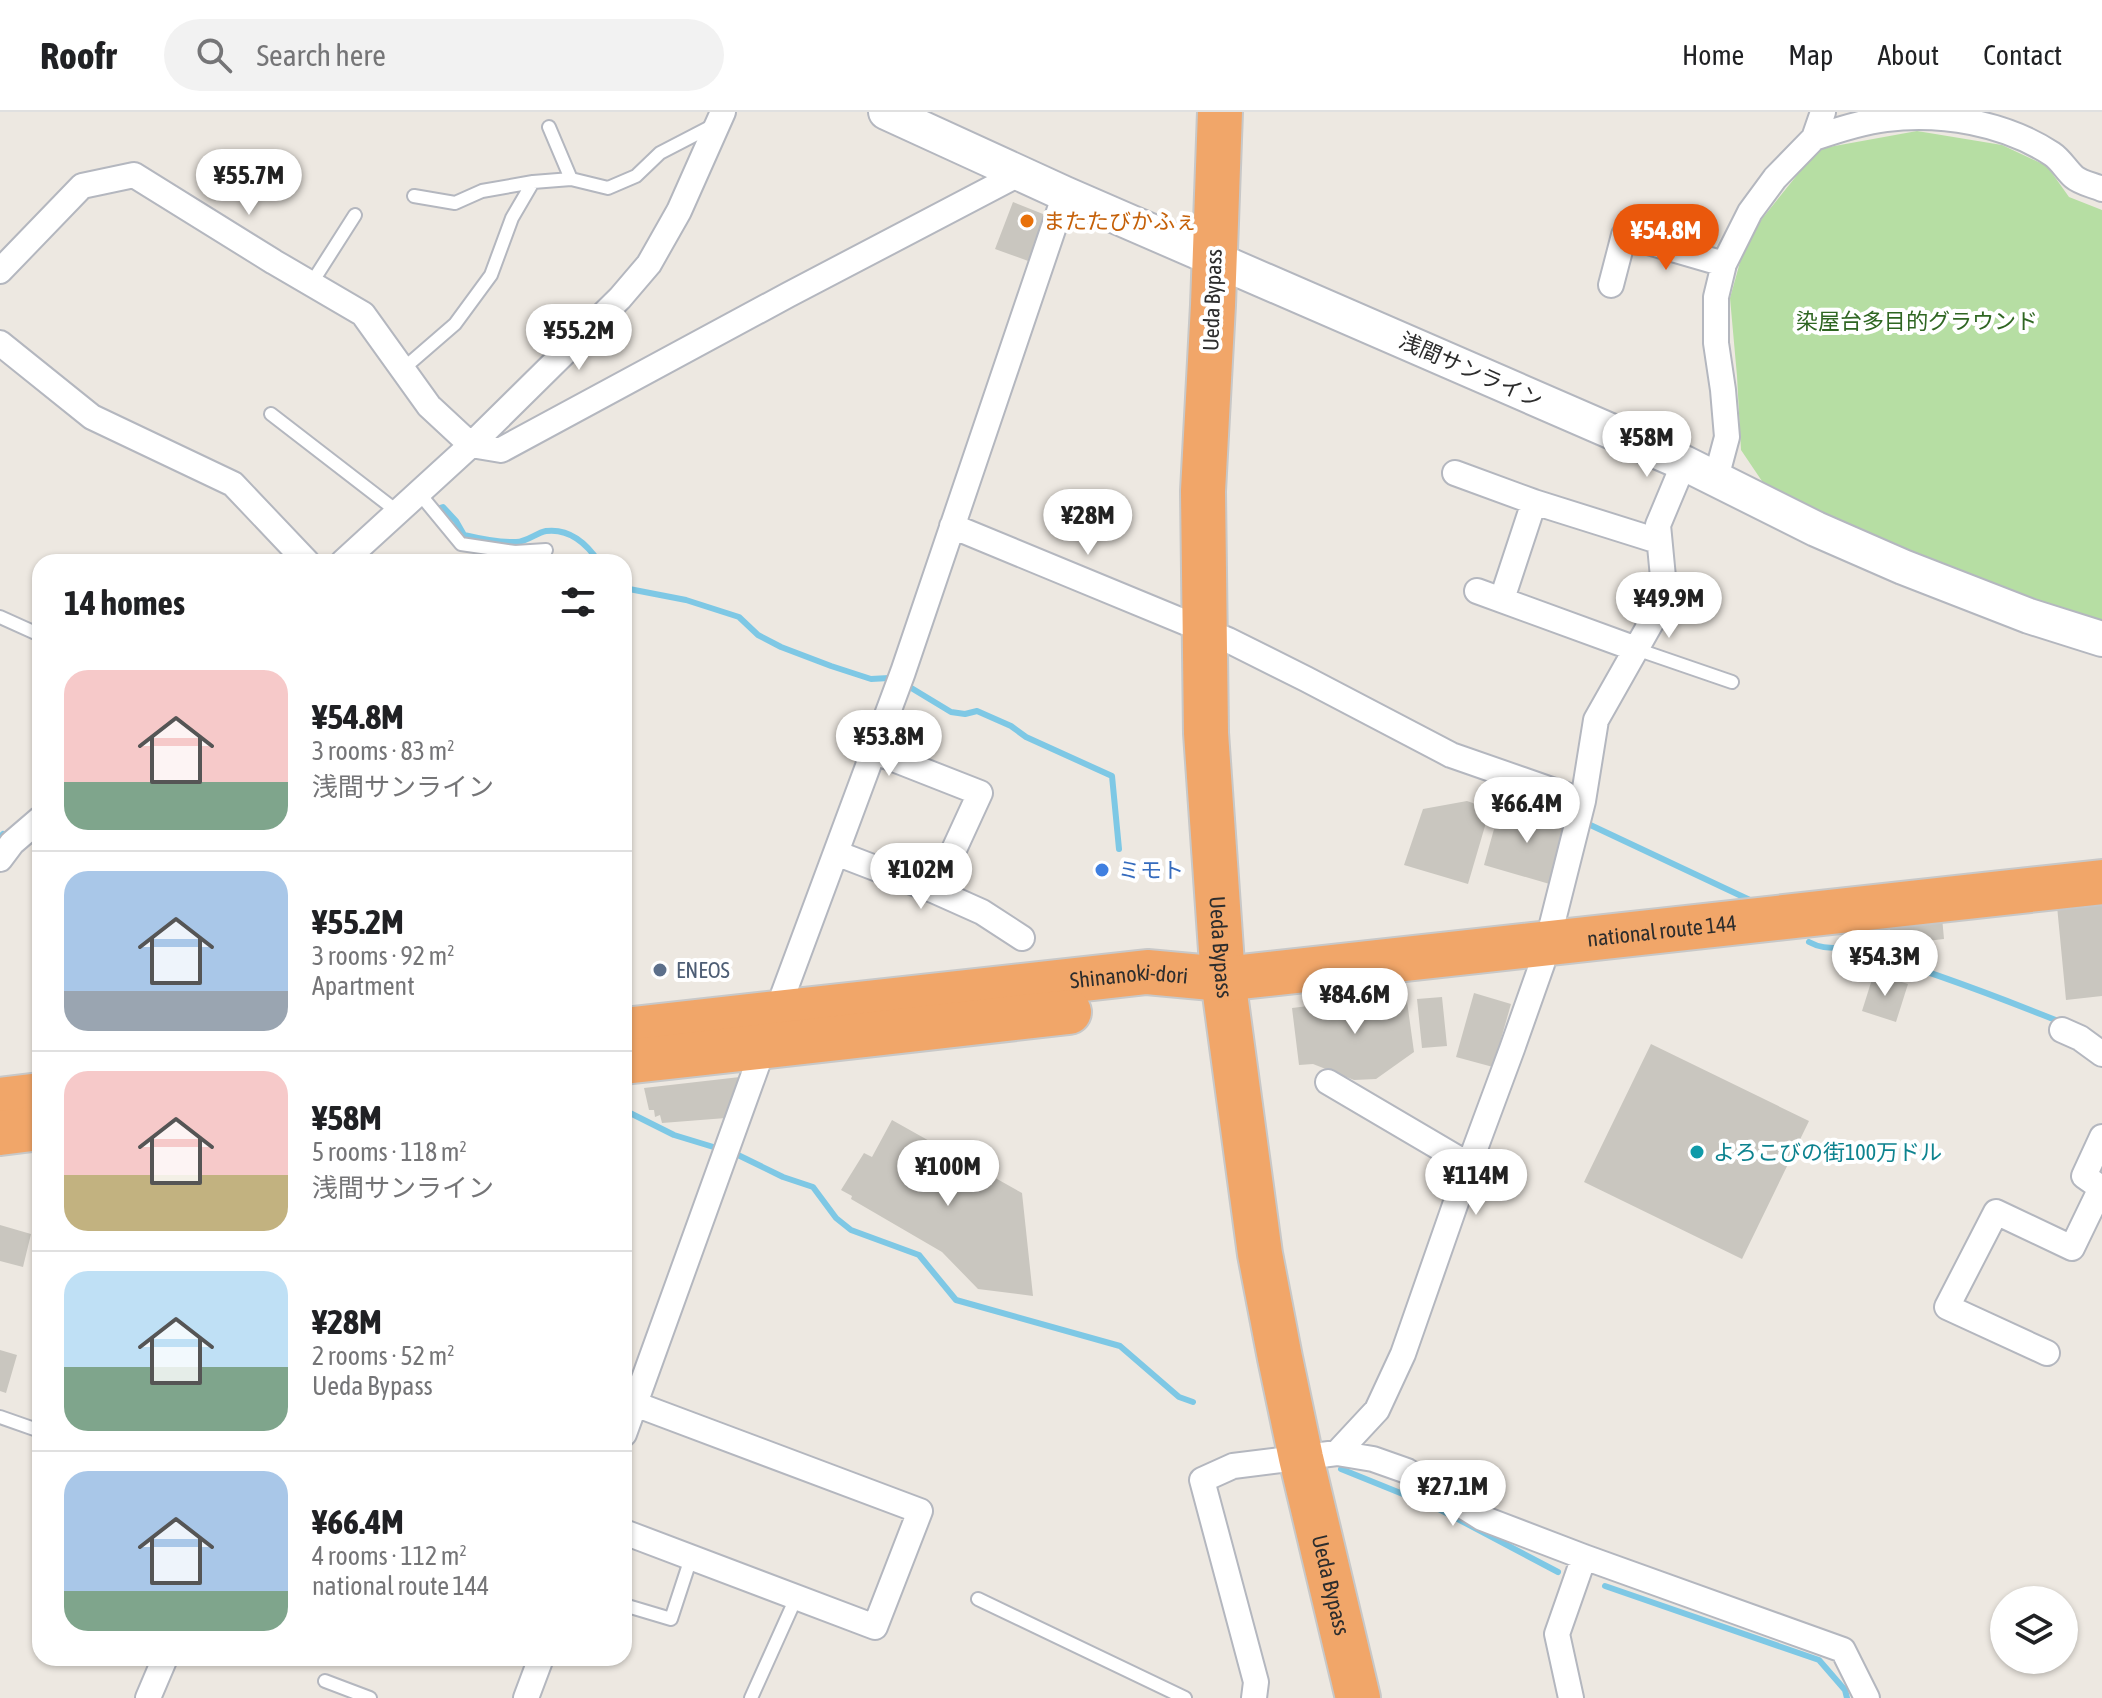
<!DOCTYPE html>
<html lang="en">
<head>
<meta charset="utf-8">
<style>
  :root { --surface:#fff; --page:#f2f2f2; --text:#202124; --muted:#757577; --line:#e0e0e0; --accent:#ea580c }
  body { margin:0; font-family:"Asap Condensed","Noto Sans JP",sans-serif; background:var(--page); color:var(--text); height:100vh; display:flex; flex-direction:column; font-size:30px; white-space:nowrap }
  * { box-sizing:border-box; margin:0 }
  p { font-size:26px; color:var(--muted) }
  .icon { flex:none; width:44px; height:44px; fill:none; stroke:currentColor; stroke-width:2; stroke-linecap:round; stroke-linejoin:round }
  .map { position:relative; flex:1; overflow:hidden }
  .drawer { position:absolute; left:32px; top:442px; width:600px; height:1112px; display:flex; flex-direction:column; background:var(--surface); border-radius:24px; box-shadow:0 2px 6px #0004 }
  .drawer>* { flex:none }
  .controls { position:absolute; left:1990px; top:1474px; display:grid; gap:16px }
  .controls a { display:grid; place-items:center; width:88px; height:88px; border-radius:50%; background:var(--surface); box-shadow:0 2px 6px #0004; font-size:40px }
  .price { position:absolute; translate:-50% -68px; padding:0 18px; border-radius:28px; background:#fff; color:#222; font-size:26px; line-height:52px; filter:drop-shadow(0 2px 4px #0008) }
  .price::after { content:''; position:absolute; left:50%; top:48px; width:24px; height:18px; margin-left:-12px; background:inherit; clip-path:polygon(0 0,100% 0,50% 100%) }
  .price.selected { background:var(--accent); color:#fff }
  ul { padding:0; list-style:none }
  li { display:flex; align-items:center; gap:24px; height:200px; padding:0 32px }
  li+li { border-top:2px solid var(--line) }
  li span { display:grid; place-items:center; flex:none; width:224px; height:160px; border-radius:24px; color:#555 }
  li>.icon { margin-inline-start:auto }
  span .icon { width:96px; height:96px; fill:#fffc; stroke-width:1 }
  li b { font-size:34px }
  h2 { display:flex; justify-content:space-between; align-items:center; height:96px; padding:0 32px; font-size:34px }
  header { display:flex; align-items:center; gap:48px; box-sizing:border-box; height:112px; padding:0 40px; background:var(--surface); border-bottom:2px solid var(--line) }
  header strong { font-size:38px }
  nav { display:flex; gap:44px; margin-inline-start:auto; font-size:28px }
  .search { width:560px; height:72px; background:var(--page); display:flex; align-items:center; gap:20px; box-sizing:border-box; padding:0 28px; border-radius:44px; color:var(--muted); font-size:30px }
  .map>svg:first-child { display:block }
</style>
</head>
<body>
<header>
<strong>Roofr</strong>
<div class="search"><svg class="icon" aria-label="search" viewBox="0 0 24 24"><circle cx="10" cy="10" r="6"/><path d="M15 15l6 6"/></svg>Search here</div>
<nav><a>Home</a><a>Map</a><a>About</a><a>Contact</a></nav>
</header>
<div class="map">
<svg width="2102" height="1586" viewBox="0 0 2102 1586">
  <rect width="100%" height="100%" fill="#ede8e1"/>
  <path fill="#b6dea3" d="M1917,19L2002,33L2047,54L2069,85L2102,98V512L1900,441L1770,381L1741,338L1737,264L1730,186L1742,143L1761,108L1818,37Z"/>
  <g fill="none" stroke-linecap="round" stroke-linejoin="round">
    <path stroke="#7ec8e5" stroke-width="6" d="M437,397L443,395L456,409L464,423C481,427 499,431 516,430C527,430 536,421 546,419C570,416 587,432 599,450
      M624,476L686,488L739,505L758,523L781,535L831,554L871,567L889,566
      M908,574L951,600L965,602L977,599L1011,614L1026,625L1112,664L1119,737
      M1584,710L1752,789
      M0,725L3,722
      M38,731L40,732
      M1809,830C1827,840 1840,833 1858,838C1928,858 1996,884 2063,911
      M624,998L674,1023L720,1037
      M738,1043L783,1065L813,1075L836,1106L851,1118L919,1143L956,1188L1120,1234L1179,1285L1193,1290
      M1341,1357L1435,1395L1558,1460
      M1605,1474L1819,1548L1845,1578L1847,1586"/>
  </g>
  <path fill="#c9c6bf" d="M1013,90L1048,104L1031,150L995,137Z
    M1467,689L1490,697L1468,772L1404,753L1423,697Z
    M1501,692L1571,714L1553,773L1484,753Z
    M2102,790V884L2066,888L2057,794Z
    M1942,805L1944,827L1892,833L1889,811Z
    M1874,861L1908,872L1896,910L1862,899Z
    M1474,881L1511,892L1493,955L1456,945Z
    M1406,882L1414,940L1376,967L1354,968L1313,952L1299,953L1292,896Z
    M1442,885L1447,934L1422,936L1417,887Z
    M1651,932L1809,1009L1742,1147L1584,1070Z
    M740,965L726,1006L662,1011L660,1003L655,1005L654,998H649L644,976Z
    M892,1008L1022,1081L1033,1184L978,1177L942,1140L851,1087L852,1084L841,1078L864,1041L872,1045Z
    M0,1113L31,1122L23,1155L0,1149Z
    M0,1238L17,1243L6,1281L0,1279Z"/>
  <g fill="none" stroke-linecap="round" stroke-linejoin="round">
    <g stroke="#b4b7bf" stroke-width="16">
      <path id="lane" d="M549,15L571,67
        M414,84L455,91L482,79L533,70
        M311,172L355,103
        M403,257L455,212L491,163L512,106L533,70L571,67L608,76L636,64L660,41L714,13
        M271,302L398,400
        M419,381L461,432L515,440L546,438L540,450
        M0,505L40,523
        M1636,537L1732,570
        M0,1305L40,1319
        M978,1487L1185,1586
        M624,1493L671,1507L691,1446
        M325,1569L370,1586
        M751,1586L796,1486"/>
    </g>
    <g stroke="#b4b7bf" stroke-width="28">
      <path id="street" d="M1814,26C1837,18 1861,10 1886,7C1941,0 2005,11 2052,42C2061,48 2066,58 2074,65C2081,71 2093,73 2102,77
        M0,159L82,74L134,63L274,150L363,202L429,294L471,333L501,338L788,183L1019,62
        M1611,173L1624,123L1724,152
        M0,231L92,305L233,372L307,450
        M1455,361L1534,390L1658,429
        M1716,366L1727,325L1723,278L1716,231V185L1724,152L1750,100L1775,66L1814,26L1823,0
        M952,414L1228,528L1306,567L1451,643L1583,689
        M343,450L471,333L620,186L649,152L679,99L723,0
        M1477,479L1636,537
        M1502,487L1534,390
        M873,639L980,681L935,779
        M836,741L935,779L982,800L1022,826
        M0,747L12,731L40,707
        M2062,918L2080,926L2102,942
        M1328,970L1469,1053
        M2047,1241L1947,1195L1996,1100L2072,1136L2101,1076L2084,1064L2102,1025
        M624,1322L764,934L903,560L1065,82
        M1337,1341L1377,1298L1403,1242L1469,1053L1512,937L1542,852L1583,689L1596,608L1665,486L1658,413L1684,351
        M624,1420L875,1515L920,1399L635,1292
        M148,1586L165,1546
        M526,1586L541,1546
        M1254,1586L1256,1570L1202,1368L1233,1354L1337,1341L1373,1347L1407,1359L1482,1406L1584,1445L1843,1538L1867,1586
        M1571,1586L1557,1522L1584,1445"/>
    </g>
    <g stroke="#b4b7bf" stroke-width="38">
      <path id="secondary" d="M886,0L1065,82L1684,351L1816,417L1903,455L2029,504L2102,527"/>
    </g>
    <g stroke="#c8c8c8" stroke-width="48">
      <g id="highway">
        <path id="s1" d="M1220,0L1213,193L1203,379L1206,621L1223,867L1260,1142L1280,1246L1301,1346L1358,1586"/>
        <path id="s2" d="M624,918L1147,860L1223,867L2102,770"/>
        <path d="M624,950L1069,900"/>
        <path d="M0,988L40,983"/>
        <path d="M0,1021L40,1016"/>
      </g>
    </g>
    <use href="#lane" stroke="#fff" stroke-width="12"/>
    <use href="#street" stroke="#fff" stroke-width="24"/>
    <use href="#secondary" stroke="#fff" stroke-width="34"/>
    <use href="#highway" stroke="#f1a669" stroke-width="44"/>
  </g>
  <circle fill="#e8710a" stroke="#fff" stroke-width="3" cx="1027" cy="109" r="8"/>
  <circle fill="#3f7fe0" stroke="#fff" stroke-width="3" cx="1102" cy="758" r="8"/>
  <circle fill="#5c6f8a" stroke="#fff" stroke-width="3" cx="660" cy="858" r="8"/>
  <circle fill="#0f9aa8" stroke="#fff" stroke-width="3" cx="1697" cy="1040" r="8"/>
  <g text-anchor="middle" stroke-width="8" stroke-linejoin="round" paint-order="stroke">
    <g font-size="22" fill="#c56008" stroke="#fff" text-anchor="start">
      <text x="1043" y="117">またたびかふぇ</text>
    </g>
    <g font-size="22" fill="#2d2d2d" stroke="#fff">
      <text transform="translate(1212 188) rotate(-88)" y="8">Ueda Bypass</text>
      <text transform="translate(1471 258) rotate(24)" y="8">浅間サンライン</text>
      <text dy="8" stroke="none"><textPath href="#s2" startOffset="1044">national route 144</textPath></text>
      <text dy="8" stroke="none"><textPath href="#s1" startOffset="836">Ueda Bypass</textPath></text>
      <text dy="8" stroke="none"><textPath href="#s2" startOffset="508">Shinanoki-dori</textPath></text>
      <text dy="8" stroke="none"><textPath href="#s1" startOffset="1484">Ueda Bypass</textPath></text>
    </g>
    <g font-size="22" fill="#2f6622" stroke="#fff">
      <text x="1917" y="217">染屋台多目的グラウンド</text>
    </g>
    <g font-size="22" fill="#366cbe" stroke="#fff" text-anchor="start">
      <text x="1118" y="766">ミモト</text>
    </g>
    <g font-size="22" fill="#4e5e75" stroke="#fff" text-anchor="start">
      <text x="676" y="866">ENEOS</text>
    </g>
    <g font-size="22" fill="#0d838f" stroke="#fff" text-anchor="start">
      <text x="1713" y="1048">よろこびの街100万ドル</text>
    </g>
  </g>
</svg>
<div class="controls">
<a><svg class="icon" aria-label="layers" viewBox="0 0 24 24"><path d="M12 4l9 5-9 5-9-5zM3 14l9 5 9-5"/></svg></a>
</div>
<b class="price" style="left:249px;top:105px">¥55.7M</b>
<b class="price selected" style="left:1666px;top:160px">¥54.8M</b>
<b class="price" style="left:579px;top:260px">¥55.2M</b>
<b class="price" style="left:1647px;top:367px">¥58M</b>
<b class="price" style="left:1088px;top:445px">¥28M</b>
<b class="price" style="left:1669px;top:528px">¥49.9M</b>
<b class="price" style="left:889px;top:666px">¥53.8M</b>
<b class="price" style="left:1527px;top:733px">¥66.4M</b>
<b class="price" style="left:921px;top:799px">¥102M</b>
<b class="price" style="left:1885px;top:886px">¥54.3M</b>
<b class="price" style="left:1355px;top:924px">¥84.6M</b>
<b class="price" style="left:948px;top:1096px">¥100M</b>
<b class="price" style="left:1476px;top:1105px">¥114M</b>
<b class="price" style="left:1453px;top:1416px">¥27.1M</b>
<section class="drawer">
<h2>14 homes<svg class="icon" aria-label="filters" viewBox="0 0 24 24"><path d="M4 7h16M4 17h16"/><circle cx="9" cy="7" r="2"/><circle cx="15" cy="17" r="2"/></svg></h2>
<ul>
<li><span style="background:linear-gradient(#f6c9c9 70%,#7fa58c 0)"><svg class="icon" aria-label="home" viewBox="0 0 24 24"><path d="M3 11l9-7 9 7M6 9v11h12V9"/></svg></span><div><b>¥54.8M</b><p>3 rooms · 83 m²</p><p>浅間サンライン</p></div></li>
<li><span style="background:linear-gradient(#a9c7e8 75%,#9aa5b1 0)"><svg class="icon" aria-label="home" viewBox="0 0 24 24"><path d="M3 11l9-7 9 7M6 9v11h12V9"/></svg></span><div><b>¥55.2M</b><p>3 rooms · 92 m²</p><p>Apartment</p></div></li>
<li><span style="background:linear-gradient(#f6c9c9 65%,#c2b280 0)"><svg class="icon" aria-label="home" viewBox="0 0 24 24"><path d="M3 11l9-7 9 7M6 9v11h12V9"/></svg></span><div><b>¥58M</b><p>5 rooms · 118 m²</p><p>浅間サンライン</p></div></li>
<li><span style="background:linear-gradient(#bfe0f5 60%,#7fa58c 0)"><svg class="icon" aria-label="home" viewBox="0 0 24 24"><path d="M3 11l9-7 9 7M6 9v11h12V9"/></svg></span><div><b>¥28M</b><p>2 rooms · 52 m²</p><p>Ueda Bypass</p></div></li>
<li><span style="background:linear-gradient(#a9c7e8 75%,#7fa58c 0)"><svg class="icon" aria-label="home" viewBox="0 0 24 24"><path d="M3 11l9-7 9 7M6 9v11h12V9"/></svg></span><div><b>¥66.4M</b><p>4 rooms · 112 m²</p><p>national route 144</p></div></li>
</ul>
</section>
</div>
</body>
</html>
